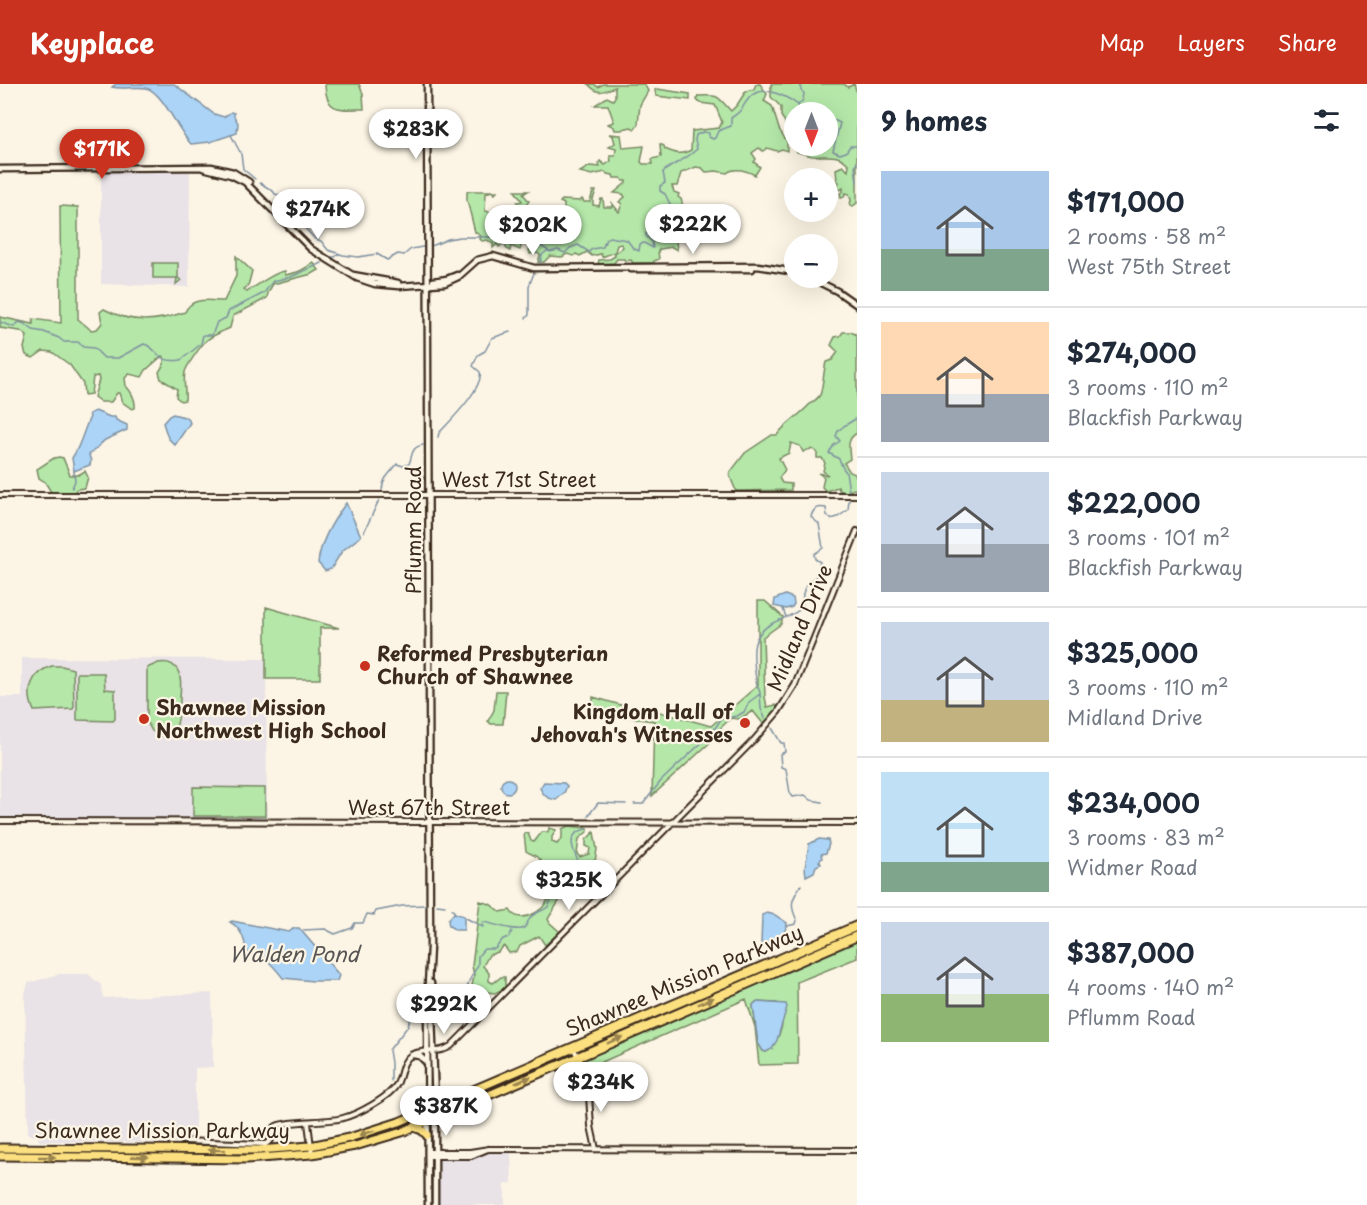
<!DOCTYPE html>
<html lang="en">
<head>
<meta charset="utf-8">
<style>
  :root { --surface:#fff; --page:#f6f6f7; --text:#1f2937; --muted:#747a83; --line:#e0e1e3; --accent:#c8321e }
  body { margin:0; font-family:"Playpen Sans",sans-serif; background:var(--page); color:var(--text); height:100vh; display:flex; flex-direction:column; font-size:22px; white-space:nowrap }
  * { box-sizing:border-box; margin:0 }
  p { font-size:20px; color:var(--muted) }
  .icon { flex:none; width:33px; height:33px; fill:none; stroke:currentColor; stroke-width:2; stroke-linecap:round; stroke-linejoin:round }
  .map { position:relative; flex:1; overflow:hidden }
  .details { display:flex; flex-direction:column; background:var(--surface); width:510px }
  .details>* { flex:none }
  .needle { width:39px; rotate:180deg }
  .fabs { position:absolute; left:784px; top:18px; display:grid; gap:12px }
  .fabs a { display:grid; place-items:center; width:54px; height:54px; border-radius:50%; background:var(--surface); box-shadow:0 6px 24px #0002; font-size:30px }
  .price { position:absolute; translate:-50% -51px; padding:0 14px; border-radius:21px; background:#fff; color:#222; font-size:20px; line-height:39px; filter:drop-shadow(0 2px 3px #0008) }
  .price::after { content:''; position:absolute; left:50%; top:36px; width:18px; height:14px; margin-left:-9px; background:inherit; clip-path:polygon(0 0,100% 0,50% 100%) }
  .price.selected { background:var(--accent); color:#fff }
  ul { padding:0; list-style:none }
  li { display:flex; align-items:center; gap:18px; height:150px; padding:0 24px }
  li+li { border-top:2px solid var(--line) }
  li span { display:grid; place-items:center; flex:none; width:168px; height:120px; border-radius:0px; color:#555 }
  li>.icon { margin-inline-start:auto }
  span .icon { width:72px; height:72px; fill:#fffc; stroke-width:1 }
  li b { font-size:26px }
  h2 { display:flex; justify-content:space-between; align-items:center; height:72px; padding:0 24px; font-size:26px }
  header { display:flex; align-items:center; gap:36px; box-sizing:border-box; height:84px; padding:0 30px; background:var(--accent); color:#fff }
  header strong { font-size:28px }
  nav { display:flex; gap:33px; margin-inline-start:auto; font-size:21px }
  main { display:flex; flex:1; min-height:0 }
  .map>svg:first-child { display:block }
</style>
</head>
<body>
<header>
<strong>Keyplace</strong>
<nav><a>Map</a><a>Layers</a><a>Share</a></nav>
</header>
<main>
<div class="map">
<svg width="857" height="1121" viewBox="0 0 857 1121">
  <rect width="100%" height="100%" fill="#fcf5e5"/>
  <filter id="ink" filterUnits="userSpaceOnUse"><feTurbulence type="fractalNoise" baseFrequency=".0167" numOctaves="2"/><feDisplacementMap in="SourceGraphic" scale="12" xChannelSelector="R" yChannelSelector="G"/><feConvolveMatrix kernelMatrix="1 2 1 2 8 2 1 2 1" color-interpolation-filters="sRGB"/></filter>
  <g filter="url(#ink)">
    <path fill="#e9e2e6" d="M101,86L190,87L189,203L101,200Z
      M22,574L266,575L267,736L0,735V613H22Z
      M60,890H88L101,901L103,914L212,909L213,983L195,984V1059L39,1057L38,1053L28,1050L25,910L28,899Z
      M495,1067L511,1068L512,1099L505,1100V1121H438L439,1075L473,1073Z"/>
    <path fill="#b4e7a8" stroke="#788863" stroke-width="1.5" fill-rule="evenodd" d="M325,0H359L363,10L364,25C340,25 326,29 325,0Z
      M588,0H594L598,3L603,0H644L648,7L640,21L638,40L635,45L631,43L623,45L622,46H615L614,43L608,40L614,38L608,21H595L607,13L613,16L615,13V3C603,7 599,12 588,0Z
      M756,0H760L767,10L764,17L772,22L779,45L787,58V67L782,65L777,67L767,64L763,67L759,64L752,69L756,75L754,78L760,83L755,91C747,87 735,83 727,89L716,87L706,88L702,84L696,83L681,89L677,102H672L674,108L679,110L678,113L681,115L683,122L678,126L679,153L676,157L677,166L672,163L660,165L658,167L659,175L654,177L653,179H633L631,176L625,177L624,175H617L614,179L598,180L599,176L610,175L615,172V169L623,163L621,160L617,161L615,168L602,173L601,170L592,172L587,168L580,172L576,170L574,172L567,170L562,173L550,172L544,178H538L540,171L537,169L530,170L528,162L522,158L520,159L521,163L520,166L511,162L510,167L506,164V161L503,160L499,163L497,160L493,164V160L487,156L482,157L480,155L481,152L475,148L467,116V108L470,107H497L495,110L492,107L486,109L485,127L490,128L491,133L496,135L501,133L508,136L515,132L513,128L518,126L517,118L522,117L515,107H528L523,110L529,117L526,121L529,132L527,134L540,138L539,135L542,131L547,135L552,134L555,128L562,130L564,127V120L560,118L562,116L580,117L582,115L584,118H590L593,107H596L593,115V121L599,122L601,115H603L604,123H612V119L619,128L622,120L619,118L625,113L623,110L614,109L626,99V97H623L621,94H614L613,91L607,90L605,88L592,91L580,88L590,82L600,83L599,79L600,77L605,81L611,77L610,72H615L616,65L609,63L615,59L613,52L609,50L621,51L623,64L644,62L641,78L643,80H653L652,75L661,73L660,60L664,62L665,65C676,70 681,71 691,66L692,47L719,44L722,38L715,21L700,19L697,16L698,12C722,11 716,12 731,27L737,21L746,7L754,5Z
      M771,0H844L848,3L854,0L857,9V119L853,122L850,121L851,116L849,110L845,109L844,113L841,114L840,109L843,107V104L840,106L836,103L839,98L837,97L836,85L843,82L848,87L849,81C838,68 827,73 812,72C807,71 802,69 797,68L793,58V52L787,48L785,38L781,32V23L771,13ZM828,28V62H795V28Z
      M657,5L690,10V16L656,12L655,6Z
      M60,122L78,123V235L91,246L97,245L102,239L100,228L104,225C132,240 156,238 185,228C192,212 209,217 224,217L236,192V172L252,187L248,202L244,205L247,208C258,201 274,188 285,187V191C297,189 305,186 313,178L319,186L312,190L273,200L268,209L267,214L233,232L230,244C223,247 210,253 206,257C201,261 186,283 185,288C183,298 186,307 185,316L181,317L176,313L177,305L161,295L159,288L164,280V273L162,272L146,286L142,293L129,290L125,294L126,302C131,307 136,316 135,324L132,325L122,318L119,309H117L111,318H101L94,313L99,296L98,292L93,293L91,310L84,311L83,300L70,281L59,273L52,268L43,267L33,274L26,271L24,264L27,252L20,247L0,244V233L33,240V235L61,239Z
      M153,179H178V194L181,196L176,200L177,194H153Z
      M843,248H851L857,251V349C846,355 849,364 850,375L844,379L850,388L855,390L857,395V407L854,405L846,408L839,406L838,403L826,407L822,403L824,393L818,389L828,391L823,387L825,379L822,374H817V368C812,364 809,365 803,368L800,362L791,359L789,369L779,374L785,386L779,394L782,399L791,400V406L736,407L729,390L745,369L772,351H777C786,339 799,332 809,321C813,317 817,316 820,311C822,308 824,285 826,278L832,276L838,268L831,261L835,253L840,252Z
      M59,373L63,374L70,391H78L85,387L88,393L85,404L77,405L74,408H51L45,398L39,394L37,385L54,374Z
      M758,517H765L783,533L781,540L763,553L765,613L767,623L776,621L778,626L765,642L753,627L739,635L731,634L713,651L715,654L652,712L654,637L632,634L631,624L644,627L645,624L711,642L758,601Z
      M266,523L339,544H320V595H266Z
      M158,579C165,578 171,578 176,584C183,592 180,607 180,616C179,634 178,665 152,647L147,638V584Z
      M52,582H62L73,585L74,623L73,625L34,627C25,607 31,588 52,582Z
      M77,589H104L105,605L115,606V635L113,637L77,636Z
      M496,607H506L503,640H491L488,637L494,626Z
      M593,613L628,623V633L593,623Z
      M193,703L265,704V732H193Z
      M568,742L588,744V747L579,755L577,770L580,773L589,770L590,764L586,762V756L594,748L597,765L593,790L598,809L596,811L593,810L592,806L582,792L585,810L582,813L569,812L570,807L569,805L564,809L548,835L550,839L560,848L545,861L539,852L520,862L517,868L509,869L504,862L498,868L489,871L483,882L489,889V897L493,899L501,893H505V904L495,909L476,907L472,902L474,891L472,882L480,817L490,820L500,828L510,826C518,842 546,827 549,813C551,805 548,798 545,790C543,785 543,778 538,774C534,770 530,770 526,767L524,750L528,749L531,757L534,758L542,748H548L549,744L556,746L552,753V758L557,760L562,754V745Z
      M857,844V849L579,969L581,965L630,942Z
      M857,855V874L797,898L798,980L759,981L755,943L746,915L595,981L594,1008L584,978L585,973ZM756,918L777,919C778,923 781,929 782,933C784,943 775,964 766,968L763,967L758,959L753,921Z
      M568,970L574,971L496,1003L518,991Z"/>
    <path fill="#acd4f6" stroke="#7f90a0" stroke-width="1.5" d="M116,0H174L214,30L224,33L231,28L234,29V32L238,39L237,49L210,58L191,60C178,47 163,8 146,4C134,2 122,6 112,3Z
      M95,327L110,333H115L116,336L127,341V346L105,356L89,371L91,377L90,381L74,387L72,374C81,361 83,347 90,333L89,330Z
      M173,330L188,334L190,339L175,361L168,354L163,339L169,332Z
      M346,419L361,452L342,467L331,485L325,487L318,479C320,458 334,435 346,419Z
      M785,511L793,514L794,520L792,523L786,525L774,522L775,515Z
      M501 702a7 7 0 1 1 14 0a7 7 0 1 1-14 0Z
      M544,698L564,699L567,702L564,709L556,716C548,715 543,712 540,704Z
      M819,755L828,756L829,760L826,769L821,770L822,774L819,777L821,780L816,782L814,788L806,792L805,784L809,760Z
      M454,829L464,832V846H456L449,842L448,836Z
      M767,829L775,831L787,839C786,851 773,864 761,860L762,831Z
      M232,837L289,848L294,844H299L339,891L337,897H313L283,894C275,884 258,862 245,870C247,858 241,844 230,838Z
      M756,918L786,920L787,923L777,956L772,965L766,968L763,967L758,959L753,921Z"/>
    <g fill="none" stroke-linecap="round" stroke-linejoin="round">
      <path stroke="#7f90a0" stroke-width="1.5" d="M801,28L798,21L803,16L804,9L801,7V0
        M828,38L832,35L840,39L833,67L840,70L846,68L850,62H857
        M231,51L241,70L243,85L255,95
        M857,79L855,82L857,98
        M260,99L273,107L275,110L287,113L303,142L315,155L321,157L328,166L343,171L358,173L377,170L387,176L398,170L404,171L411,165L434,161L448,155L460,153H508C511,154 515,153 518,153C525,153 545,164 550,168L558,166L565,169L570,164L578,161L589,168L592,165L603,163L606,155L609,153L627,156L633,164L639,167L640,160L644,159L653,164L652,158L646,152V149L661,153L665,151L664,145L671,139L669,136L661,132L662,128L671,122L665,110L660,107V102L665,99L663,88C674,79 687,75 697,65L695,56L696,51L703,48L709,49V53L713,55L715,54L718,47L731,42V34C744,26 741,23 750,13C763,0 786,12 798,21
        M329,173H335L339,170
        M540,178L542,171L547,167
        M526,234L529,231V202L534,189
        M0,238L14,243L19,238L25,240L33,246L44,248L59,254L64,258H78L83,263L94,264L104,274H118L144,260C159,264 155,280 181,276L201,260L203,251H212L217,238L226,234L229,227L264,209L273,197L291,193L322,179
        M438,353L439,349C450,337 484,304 480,288L473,282L478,271L485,267L492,254L510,248
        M72,404L75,397L74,387
        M382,406C383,393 390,390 397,380L403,382L409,380C413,370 411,363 423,361
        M849,407L846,388L843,384L839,375L829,369L834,361L840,357L836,352L838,347L844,342L857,334
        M364,448L379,416
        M783,525L786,533
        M760,610L761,625L765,634
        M772,644L781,659H784L785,668L780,670L781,683L786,685L790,709L793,713L805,711L811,716L822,718
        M634,720H643L661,697L712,649L721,635L737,632L744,628L749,618L760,610C760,605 757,603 756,597C754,573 747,552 773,539C783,534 795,531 803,523C801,509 804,499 817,492L820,478L815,475L814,470L823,464L819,440L811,433C813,425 817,422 826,424L827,432L831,435L838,433L848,426L849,416
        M588,732L598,719L626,720
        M437,821L445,822
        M452,825L455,829
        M464,833L483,843V838C491,839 519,849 524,844C527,841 528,835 532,832C536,828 543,827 548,823L557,803L560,788L564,786L569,788L580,781C573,767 564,750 586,745
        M787,842L796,840L797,836C789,821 792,815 801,801
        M303,846L325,845L335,850L352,844L355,839H363L367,830L374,831L376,827L402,822L425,821
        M442,931L452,930L463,919L469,897L478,881V872L484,865H495L503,855L509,853L512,847
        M391,997V979L389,966L408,942L410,934L421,932"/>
      <g stroke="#3b2a1e" stroke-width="8">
        <path id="tertiary" d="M0,411H857
          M0,737L857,739
          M575,967L588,997L591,1042L596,1065
          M308,1039L312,1070
          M183,1057L266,1060L271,1056C273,1052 272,1047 275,1043C280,1037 331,1038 343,1034C358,1030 390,1013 397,1000C402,990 401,978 411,971C423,964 438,971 451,962L754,656L778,628L795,601L857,447
          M428,1068H470L489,1065L857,1066
          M428,1072H471L488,1065"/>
      </g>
      <g stroke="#3b2a1e" stroke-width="9">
        <path id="secondary" d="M427,0L430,863L427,921L428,1121
          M203,84L231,91L245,98L311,165L357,194L375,200L399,202L445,199L458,193L477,176L493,172L534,184L758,182L795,188
          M0,85L211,83L233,88L249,98
          M631,185H752
          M353,191L398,199
          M811,194L837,207L857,221
          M433,197L447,195L457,191
          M431,899L435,1019V1121
          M412,971L420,972L427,979"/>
      </g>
      <g stroke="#3b2a1e" stroke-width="11">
        <path id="trunk" d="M434,1010L439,1015L448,1017
          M414,1043L422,1046L427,1051
          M0,1064L258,1066L310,1062L349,1054L399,1038L541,977
          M0,1072L247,1075L312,1070L355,1062L402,1048L578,973"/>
      </g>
      <g stroke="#3b2a1e" stroke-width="12">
        <path id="motorway" d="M578,973L857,852
          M537,979L857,842"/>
      </g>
      <use href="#tertiary" stroke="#fcf5e5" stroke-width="4"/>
      <use href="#secondary" stroke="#fcf5e5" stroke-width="4.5"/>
      <use href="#trunk" stroke="#fce080" stroke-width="7"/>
      <use href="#motorway" stroke="#fce080" stroke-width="8"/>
    </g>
    <defs><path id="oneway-solid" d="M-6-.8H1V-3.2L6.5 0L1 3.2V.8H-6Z" transform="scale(1.5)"/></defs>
    <g fill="#9c854f">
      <use href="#oneway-solid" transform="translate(706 917) rotate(-23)"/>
      <use href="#oneway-solid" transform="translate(615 956) rotate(-24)"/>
      <use href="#oneway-solid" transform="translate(523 996) rotate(-23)"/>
      <use href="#oneway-solid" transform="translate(367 1049) rotate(163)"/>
      <use href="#oneway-solid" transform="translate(217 1066) rotate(-179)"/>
      <use href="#oneway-solid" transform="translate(47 1073)"/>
      <use href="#oneway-solid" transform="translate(140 1073) rotate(1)"/>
    </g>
  </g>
  <g fill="#c8321e" stroke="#fcf5e5" stroke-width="2">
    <circle cx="365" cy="582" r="6"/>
    <circle cx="144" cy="635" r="6"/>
    <circle cx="745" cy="639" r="6"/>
  </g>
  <g text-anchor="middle" stroke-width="4.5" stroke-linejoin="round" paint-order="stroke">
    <g font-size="20" fill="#3b2a1e" stroke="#fcf5e5">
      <text x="519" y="403">West 71st Street</text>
      <text transform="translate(414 446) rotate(-90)" y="7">Pflumm Road</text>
      <text transform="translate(800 544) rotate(-67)" y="7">Midland Drive</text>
      <text x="429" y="731">West 67th Street</text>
      <text transform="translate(684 897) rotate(-23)" y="7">Shawnee Mission Parkway</text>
      <text x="162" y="1054">Shawnee Mission Parkway</text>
    </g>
    <g font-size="20" font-weight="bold" fill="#3b2a1e" stroke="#fcf5e5" text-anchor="start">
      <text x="377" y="577">Reformed Presbyterian<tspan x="377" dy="23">Church of Shawnee</tspan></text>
      <text x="156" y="631">Shawnee Mission<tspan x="156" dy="23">Northwest High School</tspan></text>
      <text x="733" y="635" text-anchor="end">Kingdom Hall of<tspan x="733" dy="23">Jehovah's Witnesses</tspan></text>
    </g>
    <g font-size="21" font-style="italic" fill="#575454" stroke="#fcf5e5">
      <text x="294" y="878">Walden Pond</text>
    </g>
  </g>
</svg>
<div class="fabs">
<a><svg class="needle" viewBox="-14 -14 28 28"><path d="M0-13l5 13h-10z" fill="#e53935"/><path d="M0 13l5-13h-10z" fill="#747a83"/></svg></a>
<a>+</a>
<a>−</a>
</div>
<b class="price" style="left:416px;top:76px">$283K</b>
<b class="price selected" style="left:102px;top:96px">$171K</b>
<b class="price" style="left:318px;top:156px">$274K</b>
<b class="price" style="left:693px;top:171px">$222K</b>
<b class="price" style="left:533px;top:172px">$202K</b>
<b class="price" style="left:569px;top:827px">$325K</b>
<b class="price" style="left:444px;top:951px">$292K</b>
<b class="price" style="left:601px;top:1029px">$234K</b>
<b class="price" style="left:446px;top:1053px">$387K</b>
</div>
<section class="details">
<h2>9 homes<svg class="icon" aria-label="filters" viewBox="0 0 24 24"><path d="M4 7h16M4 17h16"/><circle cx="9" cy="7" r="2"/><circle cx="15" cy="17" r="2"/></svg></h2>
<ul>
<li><span style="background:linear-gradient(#a9c7e8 65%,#7fa58c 0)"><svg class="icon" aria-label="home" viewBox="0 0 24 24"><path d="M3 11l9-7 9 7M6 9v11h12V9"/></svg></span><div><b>$171,000</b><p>2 rooms · 58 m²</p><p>West 75th Street</p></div></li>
<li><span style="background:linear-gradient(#ffd9b3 60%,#9aa5b1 0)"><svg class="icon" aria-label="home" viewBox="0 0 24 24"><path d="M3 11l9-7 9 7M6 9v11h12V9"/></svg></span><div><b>$274,000</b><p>3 rooms · 110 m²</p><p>Blackfish Parkway</p></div></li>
<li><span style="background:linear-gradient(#c9d6e8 60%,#9aa5b1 0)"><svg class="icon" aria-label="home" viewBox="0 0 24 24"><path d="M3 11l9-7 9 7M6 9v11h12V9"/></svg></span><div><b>$222,000</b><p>3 rooms · 101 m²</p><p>Blackfish Parkway</p></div></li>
<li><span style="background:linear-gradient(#c9d6e8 65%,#c2b280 0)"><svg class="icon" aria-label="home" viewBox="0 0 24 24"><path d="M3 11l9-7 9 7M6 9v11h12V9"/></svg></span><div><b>$325,000</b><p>3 rooms · 110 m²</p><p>Midland Drive</p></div></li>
<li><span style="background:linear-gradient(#bfe0f5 75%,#7fa58c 0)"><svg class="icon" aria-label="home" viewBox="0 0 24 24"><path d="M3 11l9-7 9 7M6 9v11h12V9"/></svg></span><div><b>$234,000</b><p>3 rooms · 83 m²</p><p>Widmer Road</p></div></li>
<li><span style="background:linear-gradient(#c9d6e8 60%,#8fb573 0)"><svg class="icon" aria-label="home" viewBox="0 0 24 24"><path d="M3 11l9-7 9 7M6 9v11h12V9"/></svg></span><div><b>$387,000</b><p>4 rooms · 140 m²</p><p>Pflumm Road</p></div></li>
</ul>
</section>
</main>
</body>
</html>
